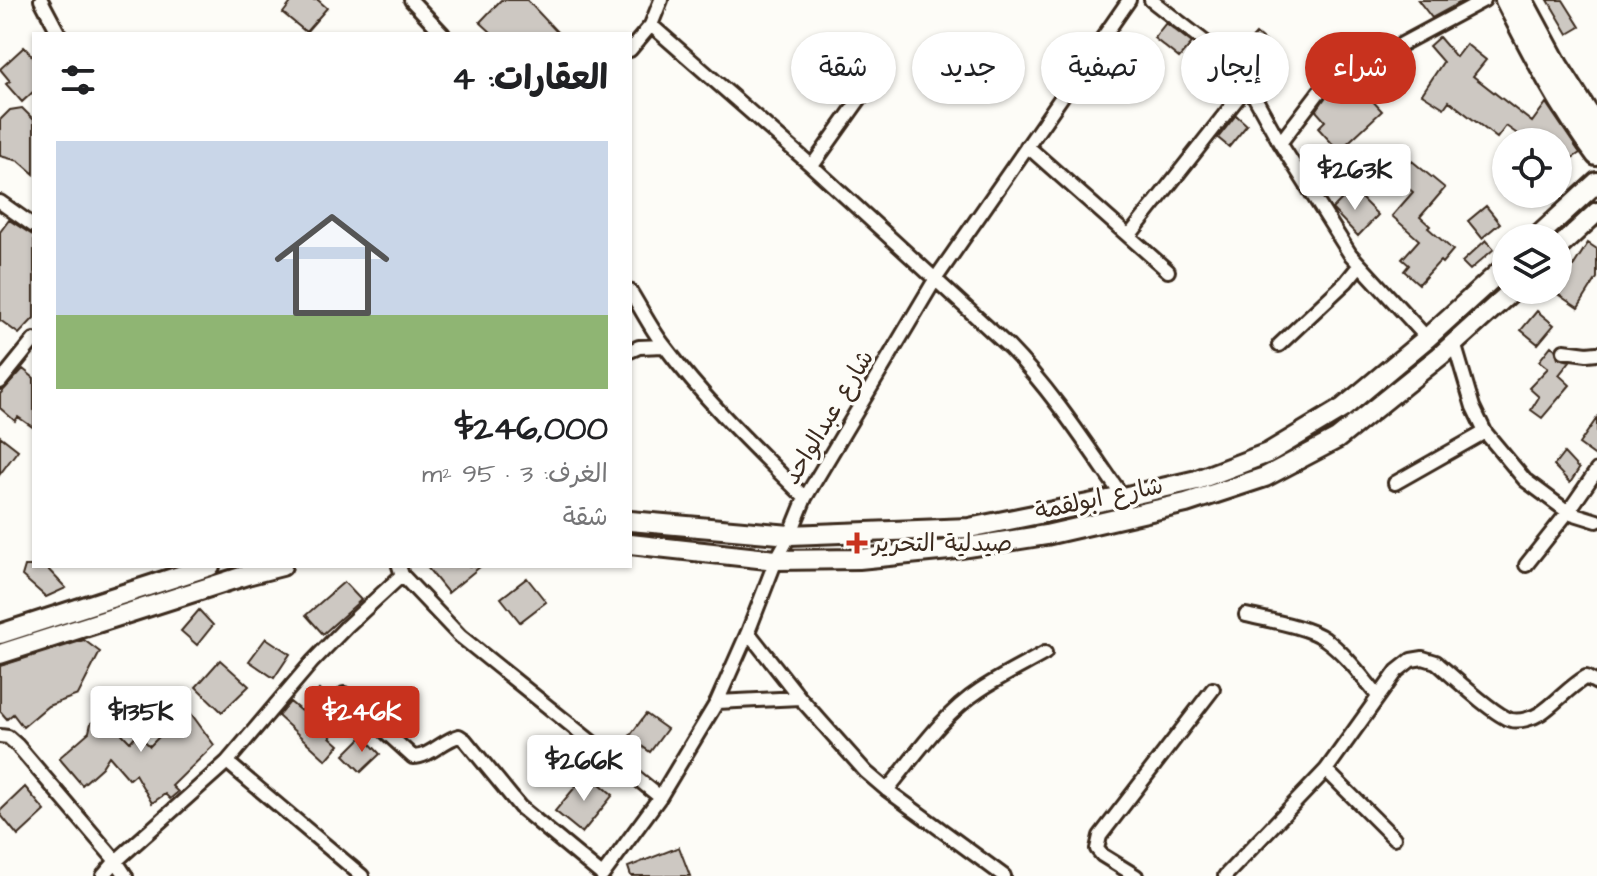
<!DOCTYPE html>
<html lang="ar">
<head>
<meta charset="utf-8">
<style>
  :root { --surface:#fff; --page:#f2f2f2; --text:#202124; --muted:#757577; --line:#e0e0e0; --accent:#c8321e }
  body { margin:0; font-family:"Architects Daughter","Playpen Sans Arabic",sans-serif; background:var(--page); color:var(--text); direction:rtl; height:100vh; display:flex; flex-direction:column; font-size:30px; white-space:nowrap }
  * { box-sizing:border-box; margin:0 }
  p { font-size:26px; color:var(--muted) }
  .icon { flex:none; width:44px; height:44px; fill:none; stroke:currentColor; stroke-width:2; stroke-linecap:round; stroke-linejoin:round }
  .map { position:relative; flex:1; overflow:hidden; direction:ltr }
  .sheet { position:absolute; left:32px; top:32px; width:600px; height:536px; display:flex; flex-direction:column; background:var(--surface); border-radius:0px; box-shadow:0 2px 6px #0004; direction:rtl }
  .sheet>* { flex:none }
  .hud { position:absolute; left:656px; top:32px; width:760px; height:72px; direction:rtl; display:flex; gap:16px }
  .fabs { position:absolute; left:1492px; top:128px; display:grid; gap:16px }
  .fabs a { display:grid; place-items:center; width:80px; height:80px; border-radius:50%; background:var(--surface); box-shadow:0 2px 6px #0004; font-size:40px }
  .price { position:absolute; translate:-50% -68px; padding:0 18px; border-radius:8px; background:#fff; color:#222; font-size:26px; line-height:52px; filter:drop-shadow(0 2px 4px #0008) }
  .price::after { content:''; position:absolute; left:50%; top:48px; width:24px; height:18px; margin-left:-12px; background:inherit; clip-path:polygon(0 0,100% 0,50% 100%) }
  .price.current { background:var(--accent); color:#fff }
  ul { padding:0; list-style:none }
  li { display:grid; align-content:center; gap:16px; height:424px; padding:0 24px }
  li+li { border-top:2px solid var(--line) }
  li span { display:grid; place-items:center; height:248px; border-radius:0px; color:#555 }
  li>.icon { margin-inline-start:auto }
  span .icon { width:144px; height:144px; fill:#fffc; stroke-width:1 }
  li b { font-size:34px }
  h2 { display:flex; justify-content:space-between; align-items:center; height:96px; padding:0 24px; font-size:34px }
  .tag { padding:0 28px; border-radius:36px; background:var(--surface); box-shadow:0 2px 6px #0004; font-size:28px; line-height:72px }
  .tag.current { background:var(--accent); color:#fff }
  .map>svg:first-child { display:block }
</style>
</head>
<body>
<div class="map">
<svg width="1597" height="876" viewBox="0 0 1597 876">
  <rect width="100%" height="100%" fill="#fdfcf7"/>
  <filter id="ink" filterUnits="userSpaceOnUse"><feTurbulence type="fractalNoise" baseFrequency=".0125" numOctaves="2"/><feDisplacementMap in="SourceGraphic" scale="16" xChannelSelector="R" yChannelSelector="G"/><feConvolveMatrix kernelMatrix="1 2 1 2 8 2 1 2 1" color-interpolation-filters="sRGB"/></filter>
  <g filter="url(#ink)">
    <path fill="#cdc8c2" stroke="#3b2a1e" stroke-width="2" d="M293,0H318L327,8L306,32L283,13Z
      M501,0H527L559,34H493L480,22Z
      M1418,0H1465L1432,18Z
      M1548,0H1563L1580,27L1568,34Z
      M1166,23L1192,43L1179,58L1154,38Z
      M1256,34L1275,50L1257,72L1237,55Z
      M1439,37L1456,57L1466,44L1486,60L1473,76L1532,122L1546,103L1580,153L1569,160L1558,152V142H1529L1506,126L1497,138L1449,101L1444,108L1422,94L1443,62L1429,46Z
      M24,47L34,58V91L22,102L6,84L10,81L0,69Z
      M1348,81L1355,88L1358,85L1382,111L1339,151L1318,128L1325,121L1316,111L1325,98Z
      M22,108L34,120V174L19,161L0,156V120L10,110Z
      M1236,115L1247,125L1229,147L1218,138Z
      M1412,161L1445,188L1420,217L1430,226L1428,228L1453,250L1442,263L1440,261L1419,284L1404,271L1409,265L1402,259L1419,240L1392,216L1413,192L1397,179Z
      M1352,189L1378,215L1358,236L1332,209Z
      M1486,206L1500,223L1482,238L1468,221Z
      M9,220L34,236V318L19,334L0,320V232Z
      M1486,240L1494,249L1470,270L1462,262Z
      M1588,243L1597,249V278L1578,308L1556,293Z
      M1537,311L1554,325L1538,344L1521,330Z
      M1551,346L1555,349L1558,358L1570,361L1559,375L1570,385L1542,418L1531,410L1539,397L1529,388L1548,368L1539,361Z
      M23,369L34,378V428L18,417L15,421L0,408V394Z
      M1597,418V457L1579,444Z
      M0,436L18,450L0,474Z
      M1564,453L1579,469L1570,483L1554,466Z
      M25,566H45L66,588L46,597L22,576Z
      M426,566H481L448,593Z
      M527,578L546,602L520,622L501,598Z
      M344,582L361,600L323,634L306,615Z
      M199,610L213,625L197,645L181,631Z
      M266,638L290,654L274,678L249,661Z
      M84,640L100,652L78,695L48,706L23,727L13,714L7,719L0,711V666Z
      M220,660L249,686L222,712L196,687Z
      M319,690L342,711L335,719L341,724L330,737L339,745L326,760L278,716L290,702L301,711Z
      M187,708L214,745L172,786L178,792L170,799L165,794L152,803L135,774L129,779L109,756L102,767L82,785L59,758L89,732L91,723L103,714L130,742L137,734L150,746Z
      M646,714L667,729L650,752L629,737Z
      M363,736L380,754L361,772L344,755Z
      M587,773L613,795L582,833L555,811Z
      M25,787L45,811L18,836L0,814V811Z
      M679,847L690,876H631L628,867Z"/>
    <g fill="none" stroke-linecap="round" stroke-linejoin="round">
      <g stroke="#3b2a1e" stroke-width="18">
        <path id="street" d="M41,0L59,34
          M411,0L443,34
          M1151,0L1223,56L1248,85L1280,143L1350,254L1427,338
          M651,25L812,166L1009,347C1053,392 1087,446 1123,497
          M630,50L651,25L661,0
          M1280,143L1319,92L1344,73L1349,71L1363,73L1374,70L1402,44L1484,0
          M1027,146L1168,271
          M812,166L866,90
          M0,202L34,226
          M1129,236L1248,85
          M630,291C642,310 652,331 666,348C707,403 757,450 805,498
          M1454,343L1473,407L1485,432L1525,480L1568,512L1597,521
          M1279,345L1346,282L1359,266
          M630,351L639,347L664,346
          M1564,351L1587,354L1597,353
          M0,382L34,340
          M1395,483L1485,432
          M1526,565L1568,512L1597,470
          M399,566L402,575L460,636L660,797
          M1246,615C1267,620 1309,627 1325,639C1346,654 1362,677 1378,696
          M748,632L800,698L866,772L887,790L1004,876
          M344,694L413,757C430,757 443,740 459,736L465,740L520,807L602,875
          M717,702L800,698
          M0,736L8,737L17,745L116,861L126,876
          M227,762L362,876
          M1326,770L1394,838
          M887,790C915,756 942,715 980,690C1001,676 1024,665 1045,653
          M103,876L116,861L227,762L312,662L347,626L402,575
          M602,876L660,797L717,702L748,632L776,560L790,535L805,498L936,278L1129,0
          M1136,876L1102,855L1097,849L1100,836L1213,689
          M1225,876L1326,770L1397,671L1411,660L1423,658L1436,662C1450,674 1495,716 1511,720C1521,722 1533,718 1541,713C1557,702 1569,687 1586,677L1597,683"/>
      </g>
      <g stroke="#3b2a1e" stroke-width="24">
        <path id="secondary" d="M1536,238L1597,182
          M1558,248L1597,212
          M630,521L790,535L969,528L1123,497L1197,480L1268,453L1343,408L1427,338L1506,266
          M630,544L776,560L859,559L949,550L1046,535L1186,503L1265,477L1337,439L1440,356L1513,290
          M0,634L210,566
          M0,654L247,575L282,566"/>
      </g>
      <g stroke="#3b2a1e" stroke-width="26">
        <path id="primary" d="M1506,0C1533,53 1561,108 1597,155
          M1522,0L1557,65L1597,128"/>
      </g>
      <use href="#street" stroke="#fdfcf7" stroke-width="12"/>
      <use href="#secondary" stroke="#fdfcf7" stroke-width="18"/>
      <use href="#primary" stroke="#fdfcf7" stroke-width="20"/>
    </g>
  </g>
  <path fill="#c8321e" stroke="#fdfcf7" stroke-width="3" d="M853 531h8v8h8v8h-8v8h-8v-8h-8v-8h8z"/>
  <g text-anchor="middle" stroke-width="7" stroke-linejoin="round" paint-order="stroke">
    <g font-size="24" fill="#3b2a1e" stroke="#fdfcf7">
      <text transform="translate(828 417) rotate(-59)" y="8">شارع عبدالواحد</text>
      <text transform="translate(1099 498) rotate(-12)" y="8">شارع ابولقمة</text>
    </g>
    <g font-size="24" fill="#3b2a1e" stroke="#fdfcf7" text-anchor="start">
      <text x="873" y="551">صيدلية التحرير</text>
    </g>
  </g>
</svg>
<div class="fabs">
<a><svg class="icon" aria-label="locate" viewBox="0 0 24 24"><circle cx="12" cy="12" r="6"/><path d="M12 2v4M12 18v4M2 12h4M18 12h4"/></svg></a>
<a><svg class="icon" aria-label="layers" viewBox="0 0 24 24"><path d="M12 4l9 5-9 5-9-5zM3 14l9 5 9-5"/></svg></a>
</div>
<b class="price" style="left:1355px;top:212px">$263K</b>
<b class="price" style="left:141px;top:754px">$135K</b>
<b class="price current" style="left:362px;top:754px">$246K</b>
<b class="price" style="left:584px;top:803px">$266K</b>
<div class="hud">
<a class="tag current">شراء</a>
<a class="tag">إيجار</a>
<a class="tag">تصفية</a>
<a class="tag">جديد</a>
<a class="tag">شقة</a>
</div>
<section class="sheet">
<h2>العقارات: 4<svg class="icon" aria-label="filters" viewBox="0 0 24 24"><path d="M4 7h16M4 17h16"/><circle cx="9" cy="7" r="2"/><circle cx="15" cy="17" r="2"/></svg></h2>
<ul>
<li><span style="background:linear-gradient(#c9d6e8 70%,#8fb573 0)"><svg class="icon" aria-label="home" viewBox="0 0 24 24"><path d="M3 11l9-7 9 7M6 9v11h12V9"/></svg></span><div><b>$246,000</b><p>الغرف: 3 · 95 m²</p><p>شقة</p></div></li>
</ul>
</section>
</div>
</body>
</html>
